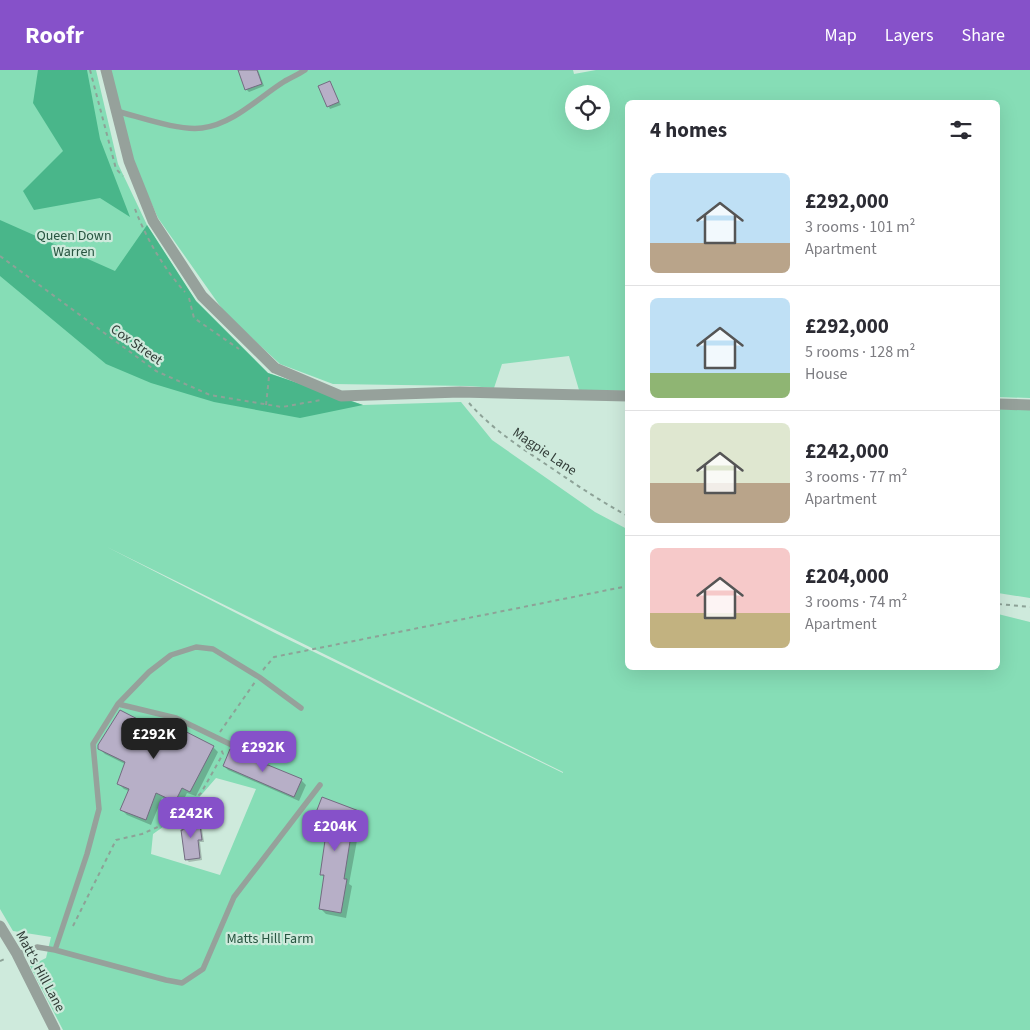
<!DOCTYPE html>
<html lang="en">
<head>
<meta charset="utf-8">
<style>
  :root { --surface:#fff; --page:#f7f7f7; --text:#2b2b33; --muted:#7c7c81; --line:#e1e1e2; --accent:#8651c9 }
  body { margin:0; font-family:"Source Sans 3",sans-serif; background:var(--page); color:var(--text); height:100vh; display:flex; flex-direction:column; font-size:19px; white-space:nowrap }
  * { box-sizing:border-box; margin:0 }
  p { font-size:16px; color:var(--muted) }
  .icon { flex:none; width:28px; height:28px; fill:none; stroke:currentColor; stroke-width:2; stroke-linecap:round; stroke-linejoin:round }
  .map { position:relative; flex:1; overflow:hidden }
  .drawer { position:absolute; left:625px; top:30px; width:375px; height:570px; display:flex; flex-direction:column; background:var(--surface); border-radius:8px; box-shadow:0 5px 20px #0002 }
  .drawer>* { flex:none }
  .fabs { position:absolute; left:565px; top:15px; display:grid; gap:10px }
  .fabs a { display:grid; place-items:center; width:45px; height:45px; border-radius:50%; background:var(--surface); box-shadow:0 5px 20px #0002; font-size:25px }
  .price { position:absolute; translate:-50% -42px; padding:0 11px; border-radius:10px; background:var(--accent); color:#fff; font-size:16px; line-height:32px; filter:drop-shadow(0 1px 2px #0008) }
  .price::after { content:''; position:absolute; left:50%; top:30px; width:15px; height:11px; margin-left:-8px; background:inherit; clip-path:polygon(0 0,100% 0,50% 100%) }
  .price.selected { background:#222; color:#fff }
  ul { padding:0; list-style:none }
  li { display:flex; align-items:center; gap:15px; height:125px; padding:0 25px }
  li+li { border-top:1px solid var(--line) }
  li span { display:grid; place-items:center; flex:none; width:140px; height:100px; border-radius:8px; color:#555 }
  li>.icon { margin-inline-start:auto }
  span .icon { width:60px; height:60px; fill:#fffc; stroke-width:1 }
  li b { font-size:21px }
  h2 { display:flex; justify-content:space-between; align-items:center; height:60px; padding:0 25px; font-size:21px }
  header { display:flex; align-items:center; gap:30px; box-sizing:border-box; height:70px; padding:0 25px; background:var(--accent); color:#fff }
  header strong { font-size:24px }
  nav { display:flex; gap:28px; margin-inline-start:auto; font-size:18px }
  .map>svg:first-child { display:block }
</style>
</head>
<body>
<header>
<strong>Roofr</strong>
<nav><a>Map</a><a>Layers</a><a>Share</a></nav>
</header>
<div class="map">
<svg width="1030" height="960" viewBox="0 0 1030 960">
  <rect width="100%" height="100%" fill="#ceeadc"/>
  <path fill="#86ddb6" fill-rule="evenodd" d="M0,0H96L118,94L147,155L196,231L268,303L363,335L461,332L492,370L595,442L627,459L628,598H998V544L1030,552V960H63L30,896L46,888L51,867L13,861L0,839ZM107,477L563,702V703L277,564ZM216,708L256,719L220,805L151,784L153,764L190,738Z
    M111,0H573L574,4L596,0H1030V328L998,327V32H628L627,321L579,320L569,286L502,294L494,318L470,316L333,314L280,294L225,243L158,148L133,92ZM574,24H601V51H574Z
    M998,339L1030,340V528L998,523Z"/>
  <path fill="#49b68a" d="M38,0H87L100,69L130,147L100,128L34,140L23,121L63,81L33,33Z
    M0,150L115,201L147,155L196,231L268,303L363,335L300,348L214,332L151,313L106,294L0,206Z"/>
  <path fill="#0003" d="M244,0H258L264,16L249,22L246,19Z
    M329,12L341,35L330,39L319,17Z
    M155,659L213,677L218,682L196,726L187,723L180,737L162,728L151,755L127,745L122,740L129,721L124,719L118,713L125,694L105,684L99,678Z
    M224,696H268L301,710L306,715L299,731L228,700Z
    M359,742L364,748L358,765L349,814L352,816L346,848L326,844L320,838L325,808L321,804L329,753L322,750L316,745Z
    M190,748L193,750L194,757L200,756L202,759L204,772H200L202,790L189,792L186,789Z"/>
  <path fill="#b7afc7" stroke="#736c81" d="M238,0H257L262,14L245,20Z
    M330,11L339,32L327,37L318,16Z
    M120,640L155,658L159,649L163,650L214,676L190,722L182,718L175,732L156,723L146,750L120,740L129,719L117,714L125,692L98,679V675Z
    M230,679L263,695H268L302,709L294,727L223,696Z
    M322,727L359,741L352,759L344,809H347L341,843L319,839L324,805H320L328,750L315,745Z
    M191,746L192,756L200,755L202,770H198L200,788L185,790L181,760H183L181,748Z"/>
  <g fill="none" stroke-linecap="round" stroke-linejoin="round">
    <path stroke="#8da297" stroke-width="2" stroke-dasharray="4 4" stroke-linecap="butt" d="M90,0L116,99L123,106
      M135,139C146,168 164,199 185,222
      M0,186L156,301L210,325L282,337L321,330
      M189,228L194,248L239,279
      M469,333C493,360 520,377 550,397C575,414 600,431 628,446
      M266,335L269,307
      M998,534L1030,537
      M263,600L274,587L628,516
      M220,662L255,612
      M73,856L116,770L142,764L171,751L201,723L223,684L221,679
      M0,891L7,888"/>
    <path stroke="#96a19b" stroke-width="5.5" d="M116,41C140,47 178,61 202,58C234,54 259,27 285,11C292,7 299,4 305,0
      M118,634L176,648L265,691
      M55,880L87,784L99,739L93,674L118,634L149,602L171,585L196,577L213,579L259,607L301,638
      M17,884L37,877L55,880L166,910L182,913L203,899L234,827L320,715"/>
    <path stroke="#96a19b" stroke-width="11" d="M106,0L129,91L153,151L202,226L275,298L341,326L460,322L628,326
      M998,334L1030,335
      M0,856L17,884L55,960"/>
  </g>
  <g text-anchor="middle" stroke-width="4.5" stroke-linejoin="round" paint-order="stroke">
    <g font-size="14" fill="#285541" stroke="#ceeadc">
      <text x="74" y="170">Queen Down<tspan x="74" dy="16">Warren</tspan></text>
      <text x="270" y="873">Matts Hill Farm</text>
    </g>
    <g font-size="14" fill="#333e39" stroke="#ceeadc">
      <text transform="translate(137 274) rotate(35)" y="5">Cox Street</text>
      <text transform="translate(545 381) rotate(34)" y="5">Magpie Lane</text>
      <text transform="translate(41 901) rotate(62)" y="5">Matt's Hill Lane</text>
    </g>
  </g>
</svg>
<div class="fabs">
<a><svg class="icon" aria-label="locate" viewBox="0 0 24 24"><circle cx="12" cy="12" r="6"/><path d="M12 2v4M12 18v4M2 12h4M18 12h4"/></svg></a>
</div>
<b class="price selected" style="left:154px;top:690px">£292K</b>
<b class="price" style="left:263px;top:703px">£292K</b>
<b class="price" style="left:191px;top:769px">£242K</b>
<b class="price" style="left:335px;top:782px">£204K</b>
<section class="drawer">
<h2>4 homes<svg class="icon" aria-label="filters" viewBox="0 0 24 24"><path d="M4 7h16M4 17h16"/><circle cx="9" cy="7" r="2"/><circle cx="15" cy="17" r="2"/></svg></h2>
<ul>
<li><span style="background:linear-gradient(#bfe0f5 70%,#b9a48a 0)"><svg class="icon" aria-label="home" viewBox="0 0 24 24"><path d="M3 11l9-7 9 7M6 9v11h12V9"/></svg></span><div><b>£292,000</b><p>3 rooms · 101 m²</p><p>Apartment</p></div></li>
<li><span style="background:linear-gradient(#bfe0f5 75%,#8fb573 0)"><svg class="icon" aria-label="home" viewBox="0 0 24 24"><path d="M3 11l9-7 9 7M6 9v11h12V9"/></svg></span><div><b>£292,000</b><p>5 rooms · 128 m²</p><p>House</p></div></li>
<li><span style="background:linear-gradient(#dfe7d0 60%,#b9a48a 0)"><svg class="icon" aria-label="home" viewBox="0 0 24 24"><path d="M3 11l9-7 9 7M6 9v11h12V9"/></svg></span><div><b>£242,000</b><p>3 rooms · 77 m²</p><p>Apartment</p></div></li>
<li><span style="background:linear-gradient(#f6c9c9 65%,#c2b280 0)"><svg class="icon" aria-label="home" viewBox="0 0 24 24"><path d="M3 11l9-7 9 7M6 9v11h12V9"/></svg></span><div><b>£204,000</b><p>3 rooms · 74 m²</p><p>Apartment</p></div></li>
</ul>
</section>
</div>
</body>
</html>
